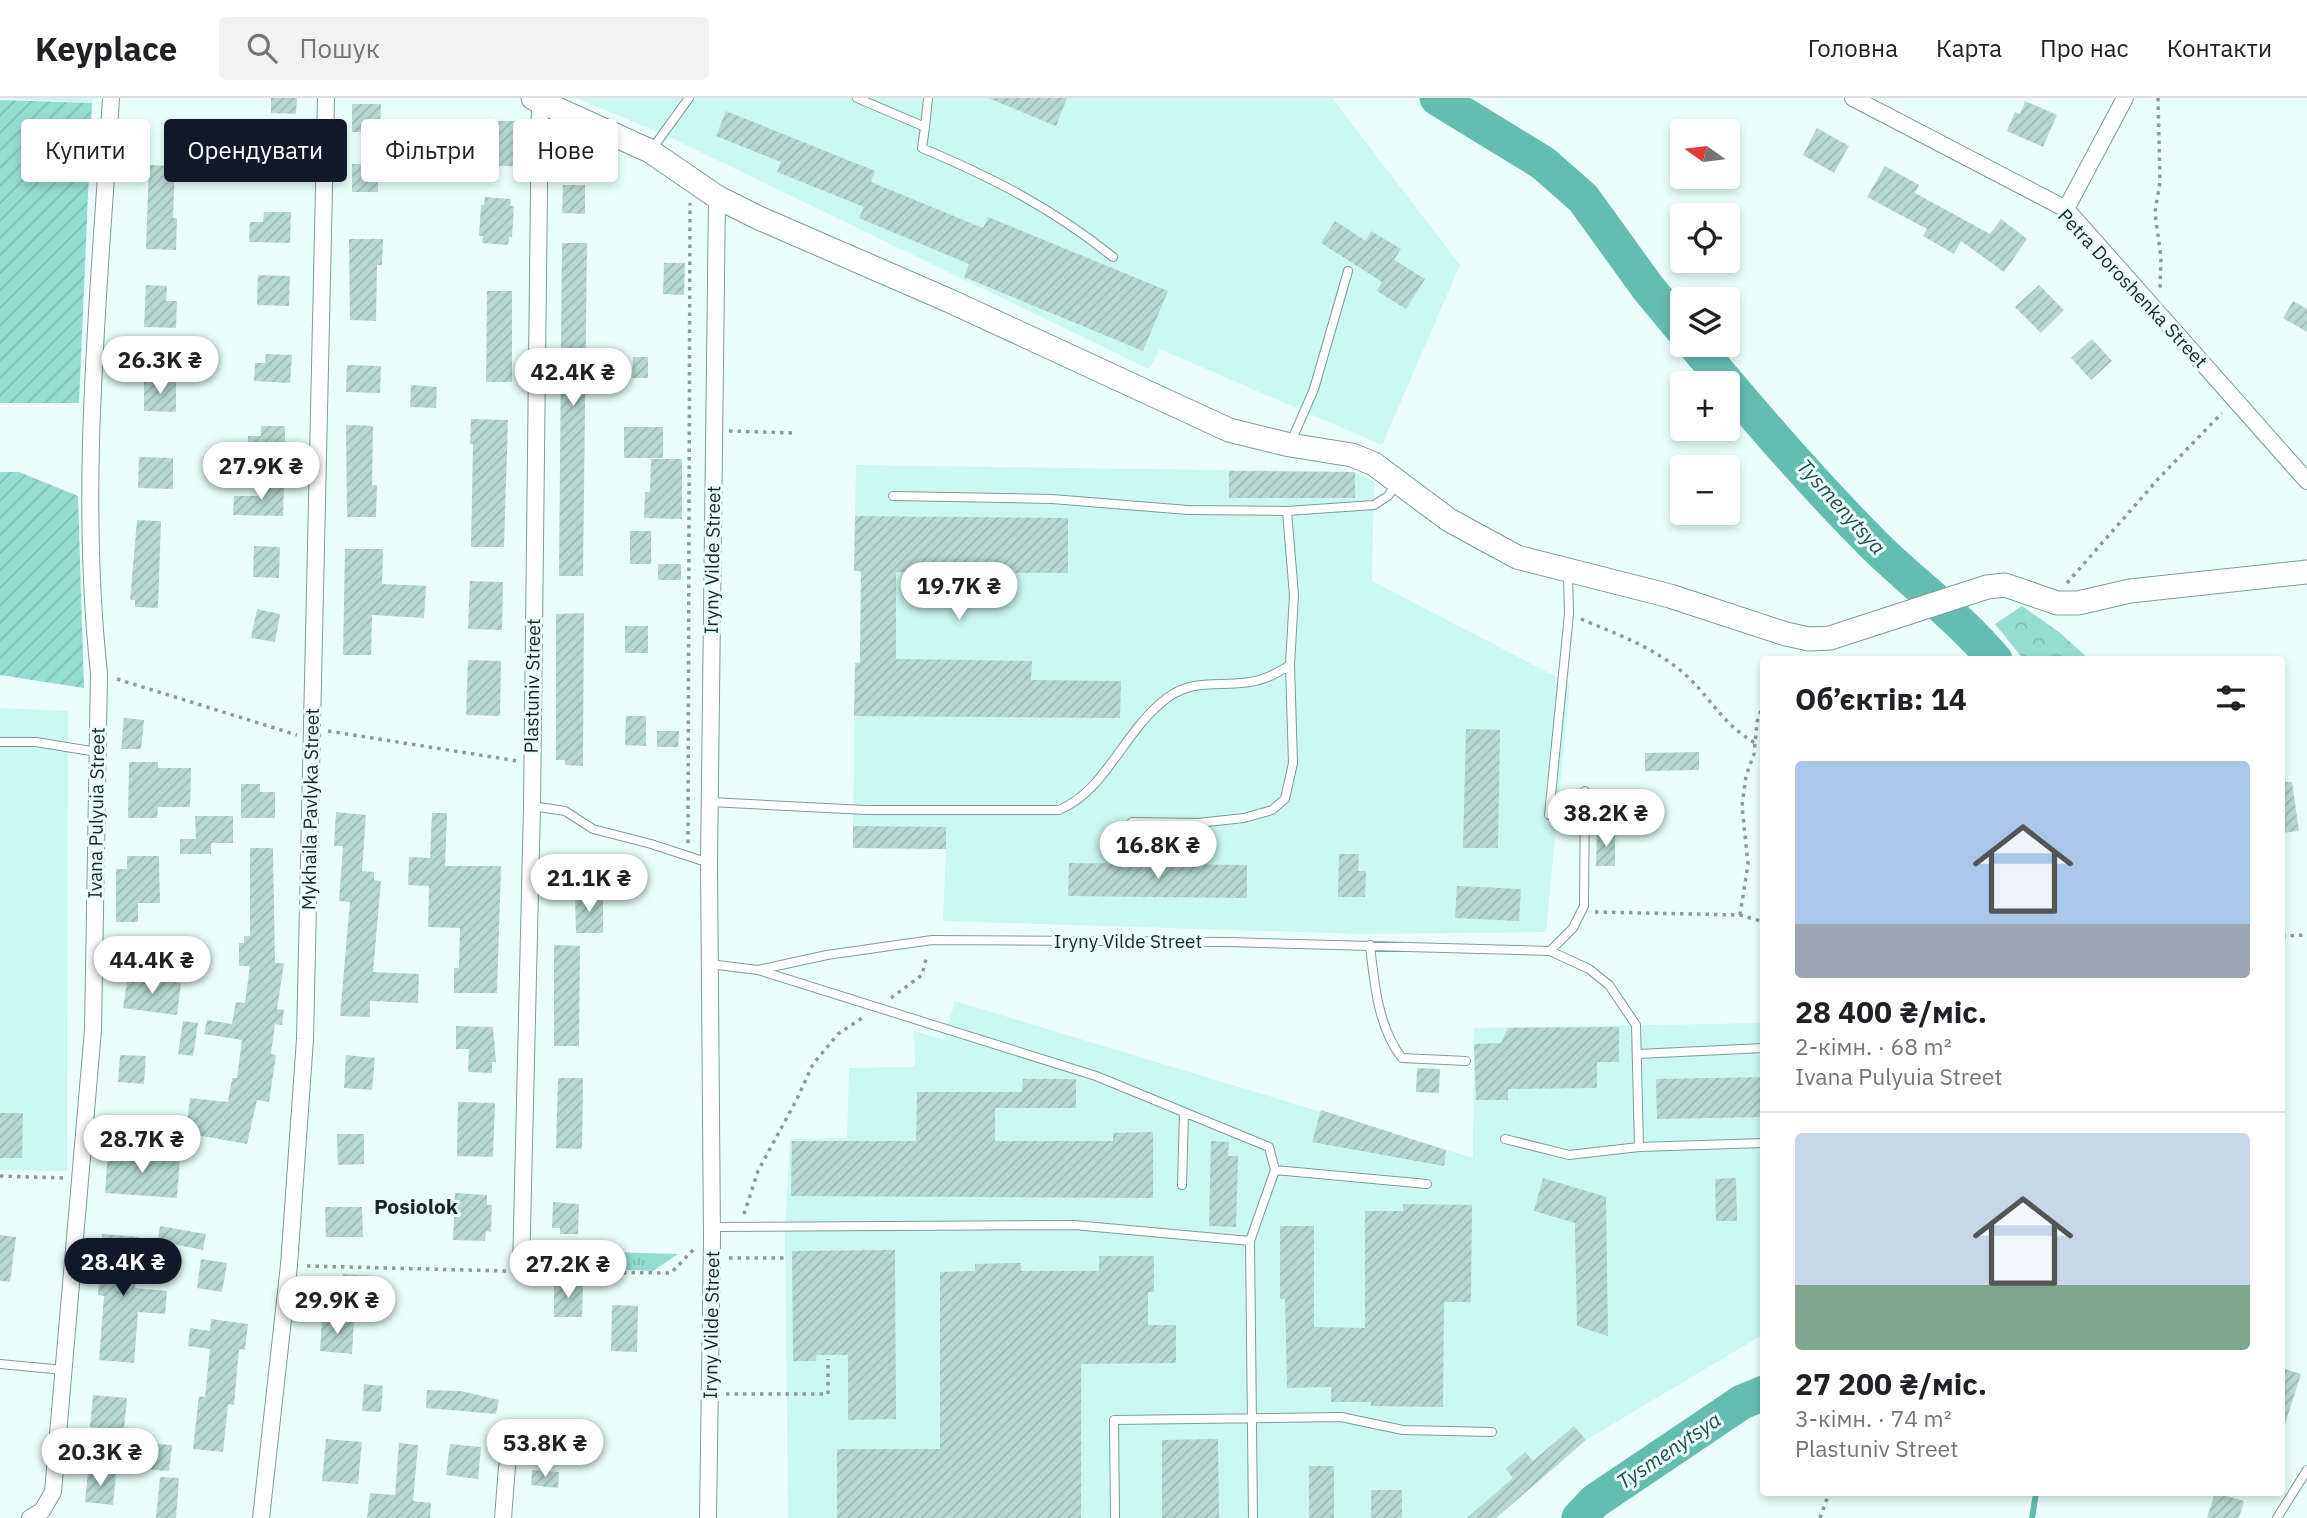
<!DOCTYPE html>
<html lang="uk">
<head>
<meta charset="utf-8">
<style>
  :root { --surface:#fff; --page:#f2f2f2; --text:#202124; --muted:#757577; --line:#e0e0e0; --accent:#111827 }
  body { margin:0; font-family:"IBM Plex Sans",sans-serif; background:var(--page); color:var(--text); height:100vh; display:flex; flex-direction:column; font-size:26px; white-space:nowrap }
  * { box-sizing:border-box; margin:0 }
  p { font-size:23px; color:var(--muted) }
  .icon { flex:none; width:38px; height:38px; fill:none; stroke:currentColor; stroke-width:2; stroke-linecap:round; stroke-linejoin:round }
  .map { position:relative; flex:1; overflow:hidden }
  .panel { position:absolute; left:1760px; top:558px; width:525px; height:840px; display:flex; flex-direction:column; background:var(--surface); border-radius:7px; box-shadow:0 4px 10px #0003 }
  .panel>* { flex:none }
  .top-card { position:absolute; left:21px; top:21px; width:665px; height:63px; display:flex; gap:14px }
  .needle { width:46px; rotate:284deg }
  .buttons { position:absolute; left:1670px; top:21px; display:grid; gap:14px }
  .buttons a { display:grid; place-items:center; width:70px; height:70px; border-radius:7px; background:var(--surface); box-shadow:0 4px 10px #0003; font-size:35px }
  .price { position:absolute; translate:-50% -60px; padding:0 16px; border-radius:24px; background:#fff; color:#222; font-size:23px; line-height:46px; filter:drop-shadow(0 2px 4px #0008) }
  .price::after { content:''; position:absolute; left:50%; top:42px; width:21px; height:16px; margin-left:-10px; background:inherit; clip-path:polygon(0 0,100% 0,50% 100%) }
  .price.on { background:var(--accent); color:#fff }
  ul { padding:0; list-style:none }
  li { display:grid; align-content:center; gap:14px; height:371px; padding:0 35px }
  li+li { border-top:2px solid var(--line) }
  li span { display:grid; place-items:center; height:217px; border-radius:7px; color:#555 }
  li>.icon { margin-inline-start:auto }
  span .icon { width:126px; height:126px; fill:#fffc; stroke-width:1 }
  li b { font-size:30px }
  h2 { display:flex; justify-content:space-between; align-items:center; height:84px; padding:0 35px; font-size:30px }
  .chip { padding:0 24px; border-radius:7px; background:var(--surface); box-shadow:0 4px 10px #0003; font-size:24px; line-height:63px }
  .chip.on { background:var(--accent); color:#fff }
  header { display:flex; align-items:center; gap:42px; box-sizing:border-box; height:98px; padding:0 35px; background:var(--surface); border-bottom:2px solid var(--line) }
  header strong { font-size:33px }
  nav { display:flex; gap:38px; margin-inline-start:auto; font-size:24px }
  .search { width:490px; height:63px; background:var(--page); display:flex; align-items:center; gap:18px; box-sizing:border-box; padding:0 24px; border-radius:7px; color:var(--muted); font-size:26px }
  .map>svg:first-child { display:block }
</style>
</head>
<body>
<header>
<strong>Keyplace</strong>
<div class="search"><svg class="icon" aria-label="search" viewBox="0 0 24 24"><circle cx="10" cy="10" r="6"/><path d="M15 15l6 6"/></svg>Пошук</div>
<nav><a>Головна</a><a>Карта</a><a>Про нас</a><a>Контакти</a></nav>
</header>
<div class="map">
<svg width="2307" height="1420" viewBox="0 0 2307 1420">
  <defs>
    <pattern id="grass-tufts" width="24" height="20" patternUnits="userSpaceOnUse" patternTransform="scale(1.75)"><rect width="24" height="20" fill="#95dcd1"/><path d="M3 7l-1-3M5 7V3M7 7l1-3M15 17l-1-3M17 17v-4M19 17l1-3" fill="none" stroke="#80bdb3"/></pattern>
    <pattern id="forest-crowns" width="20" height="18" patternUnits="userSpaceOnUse" patternTransform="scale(1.75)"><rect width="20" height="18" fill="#95dcd1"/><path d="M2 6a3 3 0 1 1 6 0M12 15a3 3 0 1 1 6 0" fill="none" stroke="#80bdb3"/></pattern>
    <pattern id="garden-furrows" width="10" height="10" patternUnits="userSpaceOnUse" patternTransform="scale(1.75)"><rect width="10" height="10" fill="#95dcd1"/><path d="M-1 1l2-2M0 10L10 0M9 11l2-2" fill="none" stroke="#80bdb3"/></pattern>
    <pattern id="building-hatch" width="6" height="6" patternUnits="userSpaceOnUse" patternTransform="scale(1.75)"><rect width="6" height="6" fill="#b6d9d2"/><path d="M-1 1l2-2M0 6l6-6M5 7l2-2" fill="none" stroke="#9cbab4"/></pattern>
  </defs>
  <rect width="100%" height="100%" fill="#eafffb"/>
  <path fill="#cbf8f0" d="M0,0H93L92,5Z
    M576,0H1332L1460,167L1382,347L1160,251L1149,271L663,36Z
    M856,367L1355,374L1374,384L1372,483L1570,586L1546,834L1365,836L943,823L946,751L853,750L855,565L860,564L861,474L854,473Z
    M0,610L68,613L67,1073L0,1072Z
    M955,903L1473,1060L1474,930L1764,925V1236L1586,1342L1496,1420H788L785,1134L790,1041L847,1040L849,970L915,969L914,933L944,942Z"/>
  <path fill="url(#grass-tufts)" d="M536,1152L678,1156L653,1173L535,1169Z"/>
  <path fill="url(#forest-crowns)" d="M2022,508L2059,534L2090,562H2024L1995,526Z"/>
  <path fill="url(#garden-furrows)" d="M0,2L92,5L79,305H0Z
    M0,374H19L78,398L84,590L0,577Z"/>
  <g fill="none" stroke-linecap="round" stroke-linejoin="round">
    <path stroke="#65bdb0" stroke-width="6" d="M2032,1420L2036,1395"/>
    <path stroke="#65bdb0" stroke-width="35" d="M1437,0L1543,65L1583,100L1648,190L1682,231
      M1695,247C1753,316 1812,385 1876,449C1915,487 1960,520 1995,562
      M1579,1420L1595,1403L1742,1304L1764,1295"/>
  </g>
  <path fill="url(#building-hatch)" d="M271,0H297L296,16L271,15Z
    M988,0H1067L1056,28Z
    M2025,3L2057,17L2043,49L2007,33L2015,14L2020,16Z
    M352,6H381L380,34H352Z
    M726,13L875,73L871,84L983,130L988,119L1168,193L1143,253L964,179L969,166L859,120L864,109L777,74L781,64L716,38Z
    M488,23H515L513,68L468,67L469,45H487Z
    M1817,30L1849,48L1834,75L1803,57Z
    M270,52H294L293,77H269Z
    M352,66H378V94H352Z
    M149,67L175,68L173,120H177L176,152L146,151Z
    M1885,68L1919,87L1915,95L1990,136L2001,121L2027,141L2004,174L1961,143L1954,156L1923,138L1927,131L1867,99Z
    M563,87H585V116L562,115Z
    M485,99L511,101L510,108H514L512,139H509L508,147L482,145L483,138H479L481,107H484Z
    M264,114H291L290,145L249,144L250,124H263Z
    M1335,123L1366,143L1371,133L1401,151L1394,162L1425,181L1406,211L1377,193L1382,184L1321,145Z
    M349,141H383L382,167H377L376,223L350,222Z
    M562,145H587L583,478H559Z
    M664,165H685L684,197L663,196Z
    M258,177L290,178L289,208L257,207Z
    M146,187L167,188L166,203H177L176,230L144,229Z
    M2039,187L2064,212L2041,235L2015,209Z
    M487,193H512V284H486Z
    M2293,203L2307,211V234L2283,220Z
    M2092,241L2112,263L2091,282L2071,260Z
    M266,256L292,257L290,285L254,283L255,265H265Z
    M633,259H648V280H632Z
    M347,267L381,268L380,295L346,294Z
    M144,282H176V314L144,313Z
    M411,287L437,289L436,310L410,309Z
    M471,321L508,322L504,449H471L473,346H470Z
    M346,327L373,328L372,387H377L376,419H347Z
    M261,328H285V355H248V338H261Z
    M624,329H663V360H624Z
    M139,359L173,360V391L138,390Z
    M651,361H682V421L644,420L645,394H650Z
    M1229,373L1355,374V400H1229Z
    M258,387H284L283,418L233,417L234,398H258Z
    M855,418L1068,420V475L896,474V561L1032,563L1031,582L1121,583L1120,620L854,618L855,565H860L861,473H854Z
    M137,422L161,423L158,510L135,509V502H130Z
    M630,433H651V466H630Z
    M254,448L280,449L279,480L253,479Z
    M345,451H383L382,486L426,488L424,520L372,517L371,557H343Z
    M658,466H681V482H658Z
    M470,483L503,484L502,532L468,531Z
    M257,511L280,516L275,544L251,540Z
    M584,515L583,668L565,667V662H556V516Z
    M625,528H648V555H625Z
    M468,562L501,563L500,618L466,617Z
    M626,618H646V648L625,647Z
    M124,620L144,622L141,651H121Z
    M1466,631L1500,632L1498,750H1463Z
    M657,633H679L678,649H657Z
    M1699,654V672L1645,673V655Z
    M129,664H158V670H191L190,709H158L157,720H128Z
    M2282,684H2292L2299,733L2282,735Z
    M241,686H260V694H275V720H241Z
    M336,714L366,717L362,773L374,774V782L381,783L373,874L419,876L418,905L370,903V919L340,918L350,804L339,803L343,748H334Z
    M432,715H447L445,768H501L497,895H454V870H459L460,830L428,829L429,788L408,787L409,759L430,760Z
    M195,718H233V745H211V756H180V741H196Z
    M853,728L946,729V751L853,750Z
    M1597,734H1615V768H1596Z
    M250,750H273L275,865H284L277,911L284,912L282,927L275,926L271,956L276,957L269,1004L257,1002L247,1046L186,1035L190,1000L228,1004L232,980H237L242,942L204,936L207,922L232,926L236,904L245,905L250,868H239V845H244V838H250Z
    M1339,756H1359L1358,773H1366L1365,799H1338Z
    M127,758H159L160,805H138V824H116V771H127Z
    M1069,765L1247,767V800L1068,798Z
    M1457,788L1521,791L1519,823L1455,820Z
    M575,798H603V835H576Z
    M554,847L580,848L579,948H554Z
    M128,878L181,885L177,917L123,910Z
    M183,923L198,925L193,958L178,956Z
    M456,928L493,929L496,964H492V975L468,974L469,951H456Z
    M1619,929V964H1597V990L1508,991V1002H1476L1474,946L1501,945L1508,930Z
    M120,957L146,958L144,986L118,984Z
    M346,957L375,960L372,992L344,990Z
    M1417,970L1440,971L1439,995L1416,994Z
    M1764,979V1019L1657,1021L1656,981Z
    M558,980H583L582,1051L556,1050Z
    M1023,981H1076V1010H995V1043H1113V1035L1153,1034V1100L791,1098L792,1043H916L917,994H1022Z
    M458,1004L495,1005L493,1059L457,1058Z
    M1321,1012L1446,1052L1444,1068L1312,1044Z
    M0,1015H23L22,1060H0Z
    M337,1036H364V1066L338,1067Z
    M1211,1043L1229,1044L1228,1058H1238L1236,1129L1209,1128Z
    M108,1052L180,1060L177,1100L105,1095Z
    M1543,1080L1606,1099L1608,1238L1577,1228L1575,1125L1534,1113Z
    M1736,1080L1737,1123H1716L1715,1081Z
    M455,1095L487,1097V1107H492L491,1134L486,1133L485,1143L453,1142Z
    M553,1104L579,1106L578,1136H560V1130H552Z
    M1403,1106L1472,1107L1471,1204H1444L1443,1309L1371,1308V1304H1331V1289L1287,1290L1285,1201H1280V1128H1314V1229L1365,1230V1113H1403Z
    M325,1109H362L363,1139H326Z
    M160,1128L206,1136L203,1152L158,1143Z
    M102,1136L139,1139L135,1190L167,1193L165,1216L138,1214L134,1265L99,1262L104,1198L98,1197Z
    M0,1137L16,1139L10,1184L0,1183Z
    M895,1152L896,1321L848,1322V1257H816V1263H793L792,1153Z
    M1099,1158H1154V1194H1148V1227H1176V1265L1081,1266V1420H837V1351H940V1174L975,1173V1166L1021,1165V1173H1099Z
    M201,1161L227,1165L222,1194L197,1190Z
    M343,1176L374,1178L372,1211L341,1209Z
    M554,1185H583L582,1219H554Z
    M612,1207L638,1208L637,1254L611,1253Z
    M322,1220L354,1222L352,1256L320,1253Z
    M211,1221L248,1226L245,1252L239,1251L234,1307L228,1306L223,1354L193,1351L199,1298L205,1299L210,1251L188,1248L190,1230L210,1233Z
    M2282,1270L2301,1276L2285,1326H2282Z
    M364,1286L383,1288L381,1314L362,1313Z
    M427,1292L461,1293L499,1302L496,1316L426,1310Z
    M93,1297L127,1300L124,1332L90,1329Z
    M1574,1328L1586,1342L1496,1420H1467L1513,1380L1506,1371L1525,1354L1533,1363Z
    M326,1341L362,1344L358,1386L322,1383Z
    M1218,1341L1219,1420H1162V1342Z
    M399,1345L418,1347L413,1403L431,1405L430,1420H367L370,1395L395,1397Z
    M156,1346L172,1347L169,1373L131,1370L133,1347L156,1349Z
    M450,1346L481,1349L478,1381L446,1377Z
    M1309,1368H1334V1420H1309Z
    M532,1372L559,1374L558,1390L531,1387Z
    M88,1373L116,1376L113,1407L85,1404Z
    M160,1379L179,1380L176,1420H156Z
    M1371,1392H1402V1420H1371Z
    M2215,1395L2244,1403L2239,1420H2207Z"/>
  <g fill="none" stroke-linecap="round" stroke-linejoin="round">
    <g stroke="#7c9d97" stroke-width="10">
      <path id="lane" d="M857,0L925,29L922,50C993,80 1052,110 1113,159
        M925,29L928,0
        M652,51L689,0
        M1290,346L1314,291L1348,173
        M893,398L1052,401L1188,412L1287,413L1374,407L1388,398L1397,385
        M0,644H36L97,654
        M710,704L866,712H1059C1107,692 1123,633 1167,600C1194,580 1219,589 1250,584C1265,582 1277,575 1290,567
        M532,708L565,713L593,731L651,746L709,765
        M1549,717L1569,516L1568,476
        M1132,724L1198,725L1244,720L1272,712L1285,701L1293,665L1290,567L1294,497L1287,413
        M1370,847C1374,884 1378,930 1402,960L1466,963
        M1550,853L1573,830L1584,808L1585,693
        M709,866L758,872L827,857L932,842L1228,844L1550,853L1589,871L1609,887L1636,927L1639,1049
        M1638,956L1764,950
        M1505,1041L1569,1057L1639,1049L1764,1045
        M1275,1072L1427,1086
        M1182,1087L1184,1014
        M712,1129L1074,1127L1250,1143L1275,1072L1269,1049L1096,978L758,872
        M1250,1143L1253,1420
        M0,1266L64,1272
        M1115,1420L1114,1322L1341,1319L1403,1332L1492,1334
        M2277,1420L2307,1372"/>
    </g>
    <g stroke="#7c9d97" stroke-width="18">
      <path id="street" d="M1853,0L2066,111L2307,383
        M2066,111L2125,0
        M521,1173L532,708L540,3
        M30,1420L42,1413L53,1394L93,932L99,575C78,384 100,190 111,0
        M261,1420L289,1167L305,941L326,0
        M503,1420L507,1369
        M708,1420L712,1140L709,765L717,99"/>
    </g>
    <g stroke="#7c9d97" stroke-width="25">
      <path id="secondary" d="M533,0L650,53L717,99L759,120L950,203L1229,332L1290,347L1352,357L1374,366L1449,422L1517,459L1670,498L1786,536L1809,541L1830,540L1987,489L2005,487L2057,505H2078L2130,493L2307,474"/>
    </g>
    <path stroke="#8a9b98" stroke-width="3.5" stroke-dasharray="3.5 5" stroke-linecap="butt" d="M2158,0L2160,83L2155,115L2161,160L2160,191
      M729,333L794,335
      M2067,485L2159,380L2222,315
      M1581,521C1619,537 1659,551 1690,581C1715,606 1722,625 1755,645
      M117,581L297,637
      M328,633L518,663
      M688,745L690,105
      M1595,814L1740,817L1764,824
      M1740,817L1748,766L1742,708L1746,678L1754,656L1757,624L1764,603
      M2282,838L2307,837
      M891,900L922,877L927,857
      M0,1078L64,1080
      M744,1116L758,1073L797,1001L813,966L838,936L865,918
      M729,1160H786
      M307,1168L506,1173
      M538,1174L671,1175L695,1150
      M726,1296H828V1261
      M1820,1420L1829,1395"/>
    <use href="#lane" stroke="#fff" stroke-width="8"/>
    <use href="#street" stroke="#fff" stroke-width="16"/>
    <use href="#secondary" stroke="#fff" stroke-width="23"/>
  </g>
  <g text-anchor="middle" stroke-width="6" stroke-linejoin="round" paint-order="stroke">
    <g font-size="19" fill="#192724" stroke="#eafffb">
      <text transform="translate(2133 190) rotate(47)" y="7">Petra Doroshenka Street</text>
      <text transform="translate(712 462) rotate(-89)" y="7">Iryny Vilde Street</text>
      <text transform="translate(532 588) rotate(-89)" y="7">Plastuniv Street</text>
      <text transform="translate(310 711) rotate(-89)" y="7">Mykhaila Pavlyka Street</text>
      <text transform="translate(96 715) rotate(-89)" y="7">Ivana Pulyuia Street</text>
      <text x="1128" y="850">Iryny Vilde Street</text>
      <text transform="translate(711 1227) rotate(-89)" y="7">Iryny Vilde Street</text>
    </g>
    <g font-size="21" font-style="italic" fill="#254d47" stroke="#eafffb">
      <text transform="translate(1841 409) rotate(48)" y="7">Tysmenytsya</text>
      <text transform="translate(1669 1353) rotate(-34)" y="7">Tysmenytsya</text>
    </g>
    <g font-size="21" font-weight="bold" fill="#192724" stroke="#eafffb">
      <text x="416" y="1116">Posiolok</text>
    </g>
  </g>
</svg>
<div class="buttons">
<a><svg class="needle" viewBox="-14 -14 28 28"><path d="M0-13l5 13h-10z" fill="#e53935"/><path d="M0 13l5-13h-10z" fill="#757577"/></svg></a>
<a><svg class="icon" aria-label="locate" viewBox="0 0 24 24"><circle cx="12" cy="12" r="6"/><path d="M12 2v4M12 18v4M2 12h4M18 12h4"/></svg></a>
<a><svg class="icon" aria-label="layers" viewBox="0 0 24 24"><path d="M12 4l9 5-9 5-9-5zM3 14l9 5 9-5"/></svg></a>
<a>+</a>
<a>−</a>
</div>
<b class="price" style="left:160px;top:298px">26.3K ₴</b>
<b class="price" style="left:573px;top:310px">42.4K ₴</b>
<b class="price" style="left:261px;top:404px">27.9K ₴</b>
<b class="price" style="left:959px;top:524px">19.7K ₴</b>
<b class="price" style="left:1606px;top:751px">38.2K ₴</b>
<b class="price" style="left:1158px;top:783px">16.8K ₴</b>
<b class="price" style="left:589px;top:816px">21.1K ₴</b>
<b class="price" style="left:152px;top:898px">44.4K ₴</b>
<b class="price" style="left:142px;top:1077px">28.7K ₴</b>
<b class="price on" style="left:123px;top:1200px">28.4K ₴</b>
<b class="price" style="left:568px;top:1202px">27.2K ₴</b>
<b class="price" style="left:337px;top:1238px">29.9K ₴</b>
<b class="price" style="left:545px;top:1381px">53.8K ₴</b>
<b class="price" style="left:100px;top:1390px">20.3K ₴</b>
<div class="top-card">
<a class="chip">Купити</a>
<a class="chip on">Орендувати</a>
<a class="chip">Фільтри</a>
<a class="chip">Нове</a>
</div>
<section class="panel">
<h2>Об’єктів: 14<svg class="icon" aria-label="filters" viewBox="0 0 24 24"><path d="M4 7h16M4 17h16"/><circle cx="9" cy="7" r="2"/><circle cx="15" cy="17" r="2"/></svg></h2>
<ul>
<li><span style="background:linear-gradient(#a9c7e8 75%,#9aa5b1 0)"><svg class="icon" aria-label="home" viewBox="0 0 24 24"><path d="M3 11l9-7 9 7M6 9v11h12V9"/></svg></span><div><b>28 400 ₴/міс.</b><p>2-кімн. · 68 m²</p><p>Ivana Pulyuia Street</p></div></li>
<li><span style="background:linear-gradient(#c9d6e8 70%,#7fa58c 0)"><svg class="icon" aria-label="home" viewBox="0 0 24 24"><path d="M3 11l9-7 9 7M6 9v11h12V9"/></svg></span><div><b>27 200 ₴/міс.</b><p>3-кімн. · 74 m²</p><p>Plastuniv Street</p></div></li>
</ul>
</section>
</div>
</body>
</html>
